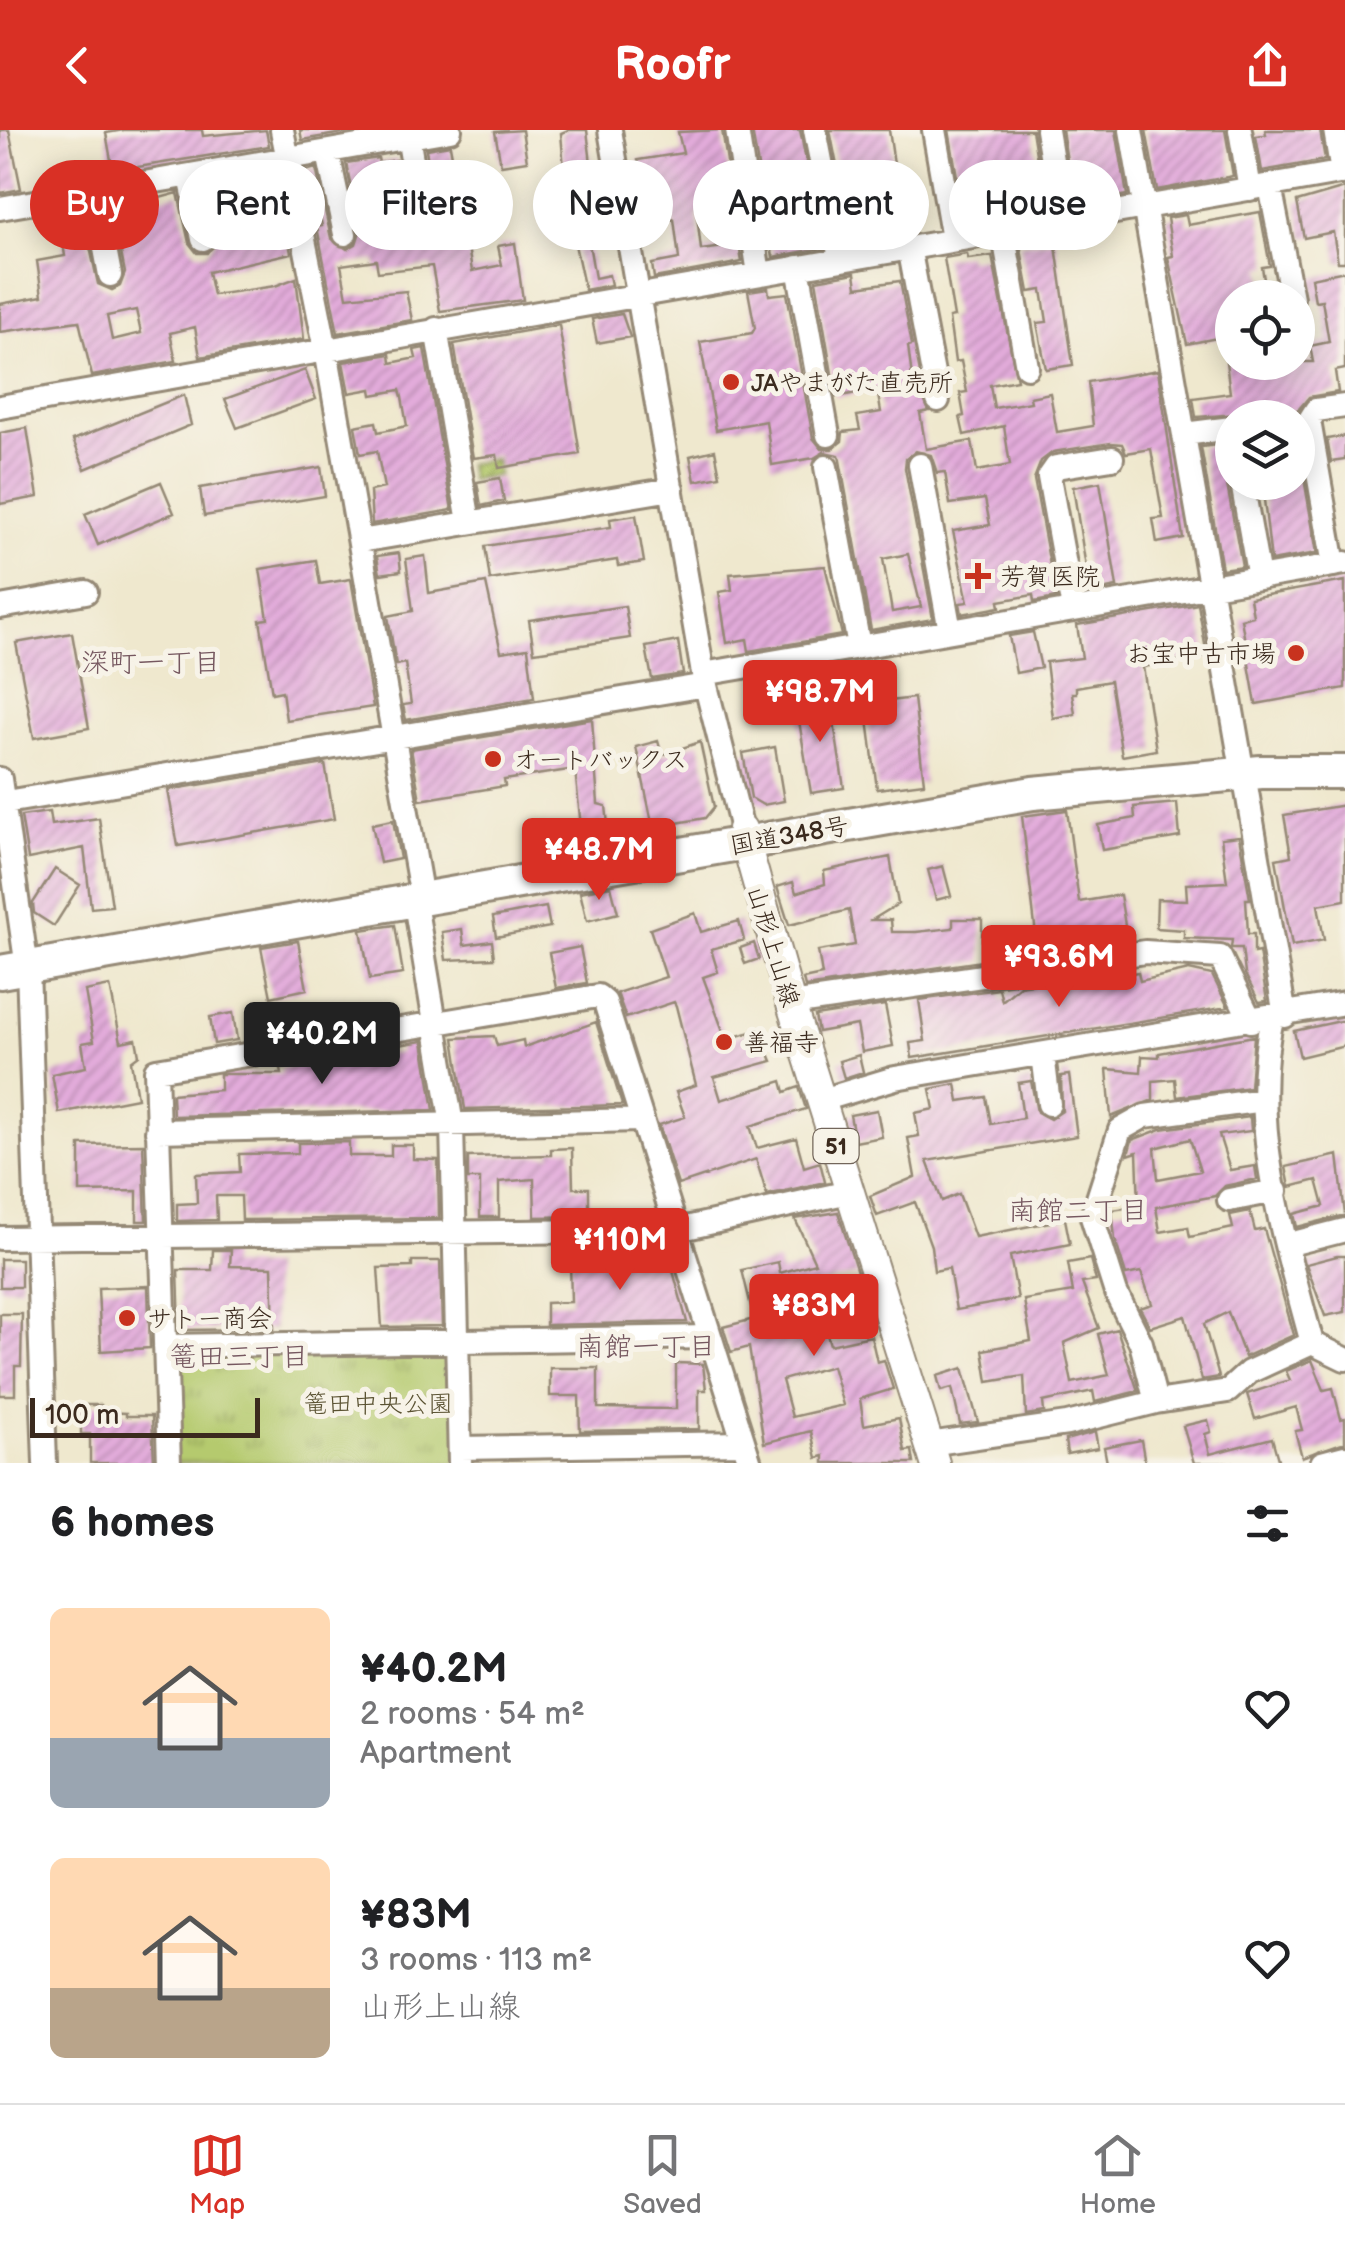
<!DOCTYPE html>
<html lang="en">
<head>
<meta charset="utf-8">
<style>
  :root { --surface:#fff; --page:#f6f6f6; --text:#202124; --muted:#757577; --line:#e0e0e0; --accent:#d93025 }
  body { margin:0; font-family:"Balsamiq Sans","Klee One",sans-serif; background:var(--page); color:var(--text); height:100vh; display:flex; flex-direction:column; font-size:38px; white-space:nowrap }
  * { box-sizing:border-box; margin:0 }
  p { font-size:32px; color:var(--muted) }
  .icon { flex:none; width:55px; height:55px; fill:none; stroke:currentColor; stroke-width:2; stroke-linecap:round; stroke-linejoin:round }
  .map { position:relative; height:1333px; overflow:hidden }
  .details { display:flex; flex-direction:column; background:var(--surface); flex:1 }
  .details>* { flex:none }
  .guide { position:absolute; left:30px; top:30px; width:1285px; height:90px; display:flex; gap:20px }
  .fabs { position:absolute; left:1215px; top:150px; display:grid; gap:20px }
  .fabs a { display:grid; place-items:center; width:100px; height:100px; border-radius:50%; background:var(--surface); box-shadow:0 5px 25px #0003; font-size:50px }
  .scale { position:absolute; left:30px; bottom:25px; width:230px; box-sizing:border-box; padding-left:10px; border:5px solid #3b2a1e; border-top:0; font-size:28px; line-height:35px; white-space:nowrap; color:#3b2a1e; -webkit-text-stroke:8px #f7f3e8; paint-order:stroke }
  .price { position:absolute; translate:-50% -85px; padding:0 22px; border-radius:10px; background:var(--accent); color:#fff; font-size:32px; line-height:65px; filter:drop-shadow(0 2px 5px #0008) }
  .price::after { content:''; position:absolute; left:50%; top:60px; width:30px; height:22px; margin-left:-15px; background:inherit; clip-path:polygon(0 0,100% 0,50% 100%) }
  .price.selected { background:#222; color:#fff }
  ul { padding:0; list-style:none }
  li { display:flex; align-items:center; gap:30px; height:250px; padding:0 50px }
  li span { display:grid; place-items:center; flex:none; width:280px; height:200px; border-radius:15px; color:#555 }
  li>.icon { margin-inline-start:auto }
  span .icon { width:120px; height:120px; fill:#fffc; stroke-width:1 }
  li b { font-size:42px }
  h2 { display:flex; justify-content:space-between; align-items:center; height:120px; padding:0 50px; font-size:42px }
  .tag { padding:0 35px; border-radius:45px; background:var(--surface); box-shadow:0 5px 25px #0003; font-size:35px; line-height:90px }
  .tag.selected { background:var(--accent); color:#fff }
  header { display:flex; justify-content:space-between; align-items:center; height:130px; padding:0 50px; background:var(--accent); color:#fff; font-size:45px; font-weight:600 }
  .dock { display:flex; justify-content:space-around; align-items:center; height:140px; border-top:2px solid var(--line); background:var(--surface); font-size:28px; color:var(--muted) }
  .dock a { display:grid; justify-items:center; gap:5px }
  .dock .selected { color:var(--accent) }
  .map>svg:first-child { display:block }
</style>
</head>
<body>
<header><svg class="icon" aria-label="back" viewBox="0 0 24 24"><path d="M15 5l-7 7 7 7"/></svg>Roofr<svg class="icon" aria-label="share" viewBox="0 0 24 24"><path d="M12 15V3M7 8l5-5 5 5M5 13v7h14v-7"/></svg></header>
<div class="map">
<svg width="1345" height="1333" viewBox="0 0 1345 1333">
  <defs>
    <pattern id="grass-tufts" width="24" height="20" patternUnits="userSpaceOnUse" patternTransform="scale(2.5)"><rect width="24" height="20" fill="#b5ca6e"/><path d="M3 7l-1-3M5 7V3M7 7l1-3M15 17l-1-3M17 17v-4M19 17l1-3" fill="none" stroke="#94a45a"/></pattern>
    <pattern id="garden-furrows" width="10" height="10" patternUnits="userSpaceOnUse" patternTransform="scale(2.5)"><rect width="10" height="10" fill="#b5ca6e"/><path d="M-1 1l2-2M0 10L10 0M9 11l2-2" fill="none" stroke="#94a45a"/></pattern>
    <pattern id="building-hatch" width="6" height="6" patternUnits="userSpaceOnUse" patternTransform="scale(2.5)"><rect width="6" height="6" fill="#e3acdb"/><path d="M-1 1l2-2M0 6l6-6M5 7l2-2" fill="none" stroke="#b98cb1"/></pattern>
  </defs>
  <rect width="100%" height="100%" fill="#f7f3e8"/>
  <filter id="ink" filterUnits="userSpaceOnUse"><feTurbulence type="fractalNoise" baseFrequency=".01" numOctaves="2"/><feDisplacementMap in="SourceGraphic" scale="20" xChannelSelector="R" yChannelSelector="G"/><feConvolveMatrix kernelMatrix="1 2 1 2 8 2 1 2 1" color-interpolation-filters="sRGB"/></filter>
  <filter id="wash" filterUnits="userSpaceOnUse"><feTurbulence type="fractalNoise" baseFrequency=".0048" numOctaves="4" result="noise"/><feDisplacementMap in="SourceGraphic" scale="40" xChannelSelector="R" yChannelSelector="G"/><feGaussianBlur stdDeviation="2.25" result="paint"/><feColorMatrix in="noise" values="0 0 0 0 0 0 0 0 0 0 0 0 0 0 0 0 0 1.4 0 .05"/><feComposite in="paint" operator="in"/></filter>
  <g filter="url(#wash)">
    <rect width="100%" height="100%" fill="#efe8ce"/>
    <path fill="url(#grass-tufts)" stroke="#787a46" stroke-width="2.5" d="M457,1211L460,1333H169L165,1216Z"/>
    <path fill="url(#garden-furrows)" stroke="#787a46" stroke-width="2.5" d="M495,329L498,345L470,350L468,334Z"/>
    <g id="blocks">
      <path fill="url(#building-hatch)" fill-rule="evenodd" d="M0,0H9L21,59L0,63Z
        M124,0H202L203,6L266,0L269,16L113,41L106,3Z
        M300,0H354V1L302,10Z
        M522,0L527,31L501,35L495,2Z
        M568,0H587L592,42L583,44L588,70L567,75L561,3Z
        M722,0L734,78L697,85L701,120L739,115L742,132L654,148L652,134L679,129L674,89L653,93L647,51L641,52L638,30L683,23L678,2Z
        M752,0H800L823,118L773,127Z
        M830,0H889L904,103L883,108L876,73L845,77Z
        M949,0H1032L1045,79L990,85L991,89L965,93Z
        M1062,0H1116L1127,65L1074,74Z
        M1146,0H1225L1233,46L1157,60Z
        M1265,0H1320L1325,30L1262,41L1256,6L1266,4Z
        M450,15L459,65L434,70L426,19Z
        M378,28L379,33L397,30L401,55L387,58L391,82L399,81L403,106L465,99L472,141L502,135L498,116L515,113L523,170L440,181L432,136L378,142L376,130L341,135L347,167L406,161L412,190L338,203L317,97L322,96L316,67L311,68L305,41L316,38L331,108L347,119L356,114L360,102L346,33Z
        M276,45L281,104L287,103L291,123L208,142L213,165L275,156L296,148L304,209L200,227L195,197L170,203L176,231L92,246L79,191L0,202V174L42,166L37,131L65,126L63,113L88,108L98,154L112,160L120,156L125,143L118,107L125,106L119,79L178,63L189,113L197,123H207L218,107L208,61L245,59L244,51ZM136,180L141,203L112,210L107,186Z
        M1345,58V132H1338L1333,102L1304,108L1297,72Z
        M1260,82L1270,136L1262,137L1267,168H1232V205L1187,214L1168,127L1173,126L1167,88L1186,85L1188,95Z
        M588,108L595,148L609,145L611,155L585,160L574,110Z
        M1055,109L1073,235L1046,239L1037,193L1047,192L1042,160L1029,162L1020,114Z
        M967,124L968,129L992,126L1017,250L990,255L994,278L1031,272L1030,267L1050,263L1057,302L1093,296L1088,252L1158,240L1183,408L1157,413L1153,389L1163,388L1151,319L1126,323L1122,314L1111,313L1053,322L1041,331L1034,349L1056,468L1034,472L1033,465L999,471L1000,477L962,484L960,473L968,472L953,401L990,395L985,369L950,374L945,342L937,343L931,325L916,321L906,329L905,338L933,489L871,500L839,325L824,322L814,328L772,335L766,291L716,300L700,212L752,203L755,198L748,161L768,158L769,165L787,163L813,308L822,319H832L842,311L843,302L860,300L857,286L881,282L877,259L836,267L816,150L855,143L857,157L900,151L912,215L908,216L914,263L921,262L929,281L920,283L926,319L972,311L977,341L1010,335L1004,296L964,305L960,287L964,286L960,263L967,262L961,231L955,232L949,188L954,187L944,128ZM908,424L921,477L892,482L883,429Z
        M1345,141V239L1335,241L1338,262L1309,267L1298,280L1196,287L1193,268L1230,263L1226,232H1313L1310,216L1329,212L1322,170L1315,171L1311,148Z
        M622,184L630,207L597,213L592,189Z
        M559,195L580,324L499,338L497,325L473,328L454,214Z
        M424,218L452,380L372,394L370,361L384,358L377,321L360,324L355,296L376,292L378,302L407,296L402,267L400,260L372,265L371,259L349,263L343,232L390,224L391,233L416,228L414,220Z
        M305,240L316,269L237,298L225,269Z
        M184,265L191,295L85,339L73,310Z
        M27,298L38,367L0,374V303Z
        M1345,306V330L1331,332L1327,309Z
        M1227,314L1232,341L1227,355L1242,436L1222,439L1201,317Z
        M1298,314L1317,423L1271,431L1262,352H1298Z
        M715,320L720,346L695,351L690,326Z
        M321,337L325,366L204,386L200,358Z
        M500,348L504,371L481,376L477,352Z
        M161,352L174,383L98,415L85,384Z
        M1100,352L1117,457L1090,462L1073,357Z
        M636,385L644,432L618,436L617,430L490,450L485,416L611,397L610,389Z
        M399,423L401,441L380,444L377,426Z
        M425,426L429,463L486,453L501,522L528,518L534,568L406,590L403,575L411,574L405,533L396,535L388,486L413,481L406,429Z
        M316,430L320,454L351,449L373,577L286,590L282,561L272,563L260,490L268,489L260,439Z
        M825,436L842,505L749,521L747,509L727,513L719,462L732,460L730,444Z
        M1345,451V558L1256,574L1241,489L1253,486L1250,468Z
        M1198,474L1207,526L1143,537L1156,620L1122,626L1110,551L1076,557V563H1072L1075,584L1053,588L1046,532L1082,528L1077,495Z
        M625,476L630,508L534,522L529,490Z
        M1033,502L1041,538L1016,543L1009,506Z
        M72,503L89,598L34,608L16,513Z
        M678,511L683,544L652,549L646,517Z
        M830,567L844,658L811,663L796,573Z
        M914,568L924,653L877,659L866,574Z
        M592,589L598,674L606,676L609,704L582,707L575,639L504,650L505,656L420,670L411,619Z
        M658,611L662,625L700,612L714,677L705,688L653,697L636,617Z
        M775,617L784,671L763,675L751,668L743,623Z
        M325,634L334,689L178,716L168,660Z
        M1177,673L1180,707L1102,720L1098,695L1135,688L1134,677Z
        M1345,675V770L1318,775L1324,810L1292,816L1276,729L1291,726L1284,685Z
        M1067,680L1079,772L1120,765L1127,807L1038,822L1022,686Z
        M49,682L51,695L99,688L112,776L91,778L84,718L28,729L21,686Z
        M393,690L400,729L380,733L372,694Z
        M1239,706L1250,769H1246L1248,804H1254V823L1259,822L1267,871L1259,872L1245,844L1242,818H1231L1232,810L1184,808V800L1156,798L1157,769L1187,770L1186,754L1227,752L1221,708Z
        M890,727L898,774L872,790H891L892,802H916L953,798V789H982V831L805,857L803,849L822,845L818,821L855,815L849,780L789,795L777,757L793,752L796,763L825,754L824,741Z
        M943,736L951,766L936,770L928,740Z
        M55,739L80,755L54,796L34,783L33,773Z
        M611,756L618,783L587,791L580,762Z
        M546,777L550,797L496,807L493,787Z
        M695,783L701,802L739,791L744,810L711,819L718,842L703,847L726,909L759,900L772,931L714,947L721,970L782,951L785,962L799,957L806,979L750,996L757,1018L796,1008L804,1037L820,1032L825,1052L767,1065L756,1029L678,1055L659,995L685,987L676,962L696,955L676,876L674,872L626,888L617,863L666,847L650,799Z
        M395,795L403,844L370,849L361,800Z
        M462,799L464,815L492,811L494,828L446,830L442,802Z
        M298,811L307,859L271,867L261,817Z
        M754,813L759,829L745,834L740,818Z
        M580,817L587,853L556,858L549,823Z
        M1189,840L1212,845L1228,877L912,928L910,913L925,911L919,870L999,859L1002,871L1020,856L1059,850L1060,856L1138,842L1140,851Z
        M110,856L121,912L136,909L139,925L131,931L137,968L59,983L52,944L86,937L82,913L94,911L85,861Z
        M885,875L893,916L862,922L857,895L818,902L815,886Z
        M233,883L237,910L214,914L210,887Z
        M1345,890V916L1300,927L1294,901Z
        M596,892L622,975L465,979L454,908L494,906L497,916L523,910L524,917Z
        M1254,906L1250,957L1177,967L1175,949L1153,951V970L1111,987L1107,939L1141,942L1142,926L1159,927V923Z
        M423,911L434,980L173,986L172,964L220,960V944H282L281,939L324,931V927L369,920L371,926L400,923L399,915Z
        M859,925L863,942L844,948L839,931Z
        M1069,945L1077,1006L927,1031L942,1071L959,1064L975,1107L1065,1089L1070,1114L1010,1126L1018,1169L956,1180L949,1138L934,1141L931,1116L915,1072L877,1086L870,1066L915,1047L908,1008L919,1006L915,983L934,979L930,959L956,954L959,971L986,967L991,994L1023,988L1018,953L1031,951L1037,982L1050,989L1062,981L1061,946Z
        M877,980L882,1007L855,1012L850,985Z
        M1250,987L1251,1001L1219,1005L1230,1040L1255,1036L1257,1049L1225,1056L1215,1066L1156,1077L1160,1102L1188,1097L1190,1107L1233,1098L1230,1085L1250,1081L1255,1101L1264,1099L1294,1205L1245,1227L1228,1182L1204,1194L1219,1247L1202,1250L1185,1186L1150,1197L1140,1178L1152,1174L1141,1142L1126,1145L1115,1109L1112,1080L1139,1076L1137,1022L1128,1025L1132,1010L1161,999ZM1190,1009L1200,1041L1158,1049L1155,1018Z
        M349,1012V1026H391V1015H413V1029L438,1030L439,1088L242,1090L241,1066H216L217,1090L177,1091V1074L197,1073L196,1044L240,1042L239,1024L298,1023V1013Z
        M143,1014L146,1091H137V1061L80,1062V1015Z
        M572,1018L573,1058H589V1086L535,1087L534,1049L499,1052V1087H480V1049H468V1027L551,1025V1019Z
        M1338,1025L1345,1085L1297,1097L1294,1084L1324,1076L1317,1050L1290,1057L1286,1037Z
        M838,1082L858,1145L796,1159L803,1183L820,1178L830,1215L871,1206L877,1232L884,1230L893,1259L860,1269L864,1295L899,1288L905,1321L912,1320L914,1333H824V1326L817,1328L811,1301L764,1313L749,1217L731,1222L723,1197L754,1189L742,1140L778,1132L780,1143L815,1133L795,1089ZM832,1236L843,1275L792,1287L782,1250Z
        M213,1120H231L230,1136L272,1137L274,1199L180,1200L178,1140H212Z
        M646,1124V1130H670L687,1192L546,1195V1173L571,1172L570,1131Z
        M1337,1126H1345V1182L1325,1186L1306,1134Z
        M0,1129H21V1157H0Z
        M1090,1129L1096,1151L1082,1153L1099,1198L1064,1213L1072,1253L1109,1245L1098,1204L1117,1199L1138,1261L1095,1272L1093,1261L1043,1272L1044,1282L1026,1285L1024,1246L988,1252L983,1220L1031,1211L1024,1170L1073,1162L1068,1133Z
        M412,1131H440L442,1196L382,1197L378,1138L412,1137Z
        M148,1156L150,1218L101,1221L98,1158Z
        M0,1184H22L21,1236H15V1265H0Z
        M1312,1230L1324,1260L1333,1258L1341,1289L1345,1288V1312L1302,1327L1295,1301L1302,1300L1296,1277L1255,1289L1247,1264L1290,1250L1286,1241Z
        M676,1233L703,1234L706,1260H699V1299L580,1301L579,1266H550V1238H598V1278L676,1279Z
        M963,1238L978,1292L960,1294L952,1258L941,1261L937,1246Z
        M81,1275H101V1282L126,1283V1286H152L154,1333H90V1304H81Z
        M1208,1290L1211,1302L1205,1304L1210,1324L1272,1308L1279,1333H1194L1183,1296Z
        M1095,1302L1098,1318L1067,1324L1065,1310Z
        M1141,1310L1145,1333H1107L1104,1317Z"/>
    </g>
  </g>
  <g filter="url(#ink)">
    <use href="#blocks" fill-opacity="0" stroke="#958976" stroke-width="2.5"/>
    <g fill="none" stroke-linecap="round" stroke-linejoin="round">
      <g stroke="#958976" stroke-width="28">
        <path id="minor" d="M282,0L326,220L419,751
          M407,0L422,89
          M610,0L703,544L742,699
          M737,0L759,144
          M815,0L840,129
          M934,0L953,109
          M1047,0L1062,91
          M1131,0L1241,633
          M1240,0L1250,59
          M1335,0L1342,43
          M328,23L345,104
          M190,46L203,109
          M1270,56L1292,168
          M94,60L110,145
          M0,78L450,0
          M1003,101L1027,237
          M909,117L938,270
          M798,137L828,305
          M436,199L469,392
          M0,277L1345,42
          M1184,304L1232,298
          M920,335L950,501
          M826,337L859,516
          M1242,352L1259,448
          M360,411L672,359
          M1334,435L1309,291L1316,280L1345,276
          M0,477L86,462
          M1073,479L1049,347L1056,337L1112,328
          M703,544L1345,433
          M1244,644L1285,886
          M0,649L25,824
          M0,673L706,555
          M414,767L452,995L460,1333
          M28,837L45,1333
          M791,874L1145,822L1220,827L1251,891
          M1272,888C1248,996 1284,1108 1312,1213L1345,1229
          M1043,924L1049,974
          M822,970L895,948L1345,873
          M157,1001L641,990
          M1229,1070L1276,1061
          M0,1108L677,1100L849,1062
          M1286,1115L1345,1100
          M165,1216L710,1207
          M1156,1272L1141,1213L1116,1163L1092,1087L1120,1000L1145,986L1263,970
          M929,1314L1067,1294L1156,1272L1228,1261L1249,1242L1312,1213
          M460,1318L743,1313
          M169,1333L156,940L598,866L605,872L750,1333
          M1322,1333L1345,1327"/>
      </g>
      <g stroke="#958976" stroke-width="32">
        <path id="major" d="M742,699L791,874L935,1333"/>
      </g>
      <g stroke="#958976" stroke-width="38">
        <path id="highway" d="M0,842L1033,663L1261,642H1345"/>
      </g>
      <use href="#minor" stroke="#fff" stroke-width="22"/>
      <use href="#major" stroke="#fff" stroke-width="28"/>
      <use href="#highway" stroke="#fff" stroke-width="32"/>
    </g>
  </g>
  <g fill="#c8321e" stroke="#f7f3e8" stroke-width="4">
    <circle cx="731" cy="252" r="10"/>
    <path d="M973 431h10v10h10v10h-10v10h-10v-10h-10v-10h10z"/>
    <circle cx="1296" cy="523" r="10"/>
    <circle cx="493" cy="629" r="10"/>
    <circle cx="724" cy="912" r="10"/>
    <circle cx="127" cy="1188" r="10"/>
  </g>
  <g text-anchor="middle" stroke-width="10" stroke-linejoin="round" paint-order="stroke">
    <rect fill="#f7f3e8" stroke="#73665b" stroke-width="2.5" x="813.5" y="999" width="45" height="34" rx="8"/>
    <g font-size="22" font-weight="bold" fill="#3b2a1e">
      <text x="836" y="1024">51</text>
    </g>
    <g font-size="25" fill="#3b2a1e" stroke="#f7f3e8" text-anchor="start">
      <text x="751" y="261">JAやまがた直売所</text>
      <text x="1000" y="455">芳賀医院</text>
      <text x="1276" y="532" text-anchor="end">お宝中古市場</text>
      <text x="513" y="638">オートバックス</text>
      <text x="744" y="921">善福寺</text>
      <text x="147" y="1197">サトー商会</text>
    </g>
    <g font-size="25" fill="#3b2a1e" stroke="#f7f3e8">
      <text transform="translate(789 705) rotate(-10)" y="9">国道348号</text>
      <text transform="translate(774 816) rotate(73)" y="9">山形上山線</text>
    </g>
    <g font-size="25" fill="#5a5232" stroke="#f7f3e8">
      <text x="378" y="1282">篭田中央公園</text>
    </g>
    <g font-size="28" fill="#765860" stroke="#f7f3e8">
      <text x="151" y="542">深町一丁目</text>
      <text x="1078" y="1090">南館二丁目</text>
      <text x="646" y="1226">南館一丁目</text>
      <text x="239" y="1236">篭田三丁目</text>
    </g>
  </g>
</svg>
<div class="fabs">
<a><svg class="icon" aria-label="locate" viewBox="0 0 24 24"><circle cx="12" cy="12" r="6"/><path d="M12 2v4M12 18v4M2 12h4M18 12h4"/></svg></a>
<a><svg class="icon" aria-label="layers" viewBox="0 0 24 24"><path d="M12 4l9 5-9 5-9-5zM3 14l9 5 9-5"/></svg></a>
</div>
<div class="scale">100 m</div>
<b class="price" style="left:820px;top:615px">¥98.7M</b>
<b class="price" style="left:599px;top:773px">¥48.7M</b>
<b class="price" style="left:1059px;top:880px">¥93.6M</b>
<b class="price selected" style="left:322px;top:957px">¥40.2M</b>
<b class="price" style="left:620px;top:1163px">¥110M</b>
<b class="price" style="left:814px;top:1229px">¥83M</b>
<div class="guide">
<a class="tag selected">Buy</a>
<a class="tag">Rent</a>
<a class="tag">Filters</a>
<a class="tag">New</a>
<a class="tag">Apartment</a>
<a class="tag">House</a>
</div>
</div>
<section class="details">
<h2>6 homes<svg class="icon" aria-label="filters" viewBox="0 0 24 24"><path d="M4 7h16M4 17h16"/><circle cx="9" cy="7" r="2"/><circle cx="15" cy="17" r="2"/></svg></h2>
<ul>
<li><span style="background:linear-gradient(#ffd9b3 65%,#9aa5b1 0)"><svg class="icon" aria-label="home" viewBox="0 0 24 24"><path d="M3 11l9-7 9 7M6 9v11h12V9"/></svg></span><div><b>¥40.2M</b><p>2 rooms · 54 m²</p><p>Apartment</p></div><svg class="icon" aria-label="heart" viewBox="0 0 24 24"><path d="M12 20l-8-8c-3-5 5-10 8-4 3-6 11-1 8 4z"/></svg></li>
<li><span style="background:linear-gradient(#ffd9b3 65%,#b9a48a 0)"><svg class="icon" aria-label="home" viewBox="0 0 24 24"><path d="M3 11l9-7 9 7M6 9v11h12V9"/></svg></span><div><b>¥83M</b><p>3 rooms · 113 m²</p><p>山形上山線</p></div><svg class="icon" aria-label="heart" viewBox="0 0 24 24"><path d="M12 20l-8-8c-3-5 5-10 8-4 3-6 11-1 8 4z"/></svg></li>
</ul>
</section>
<nav class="dock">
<a class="selected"><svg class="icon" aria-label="map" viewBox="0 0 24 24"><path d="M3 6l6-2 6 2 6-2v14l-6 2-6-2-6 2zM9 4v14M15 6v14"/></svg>Map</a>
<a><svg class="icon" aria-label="saved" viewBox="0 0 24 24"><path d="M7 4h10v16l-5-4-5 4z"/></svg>Saved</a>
<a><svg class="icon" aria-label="home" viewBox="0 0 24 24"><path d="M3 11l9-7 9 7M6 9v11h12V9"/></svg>Home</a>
</nav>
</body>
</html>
